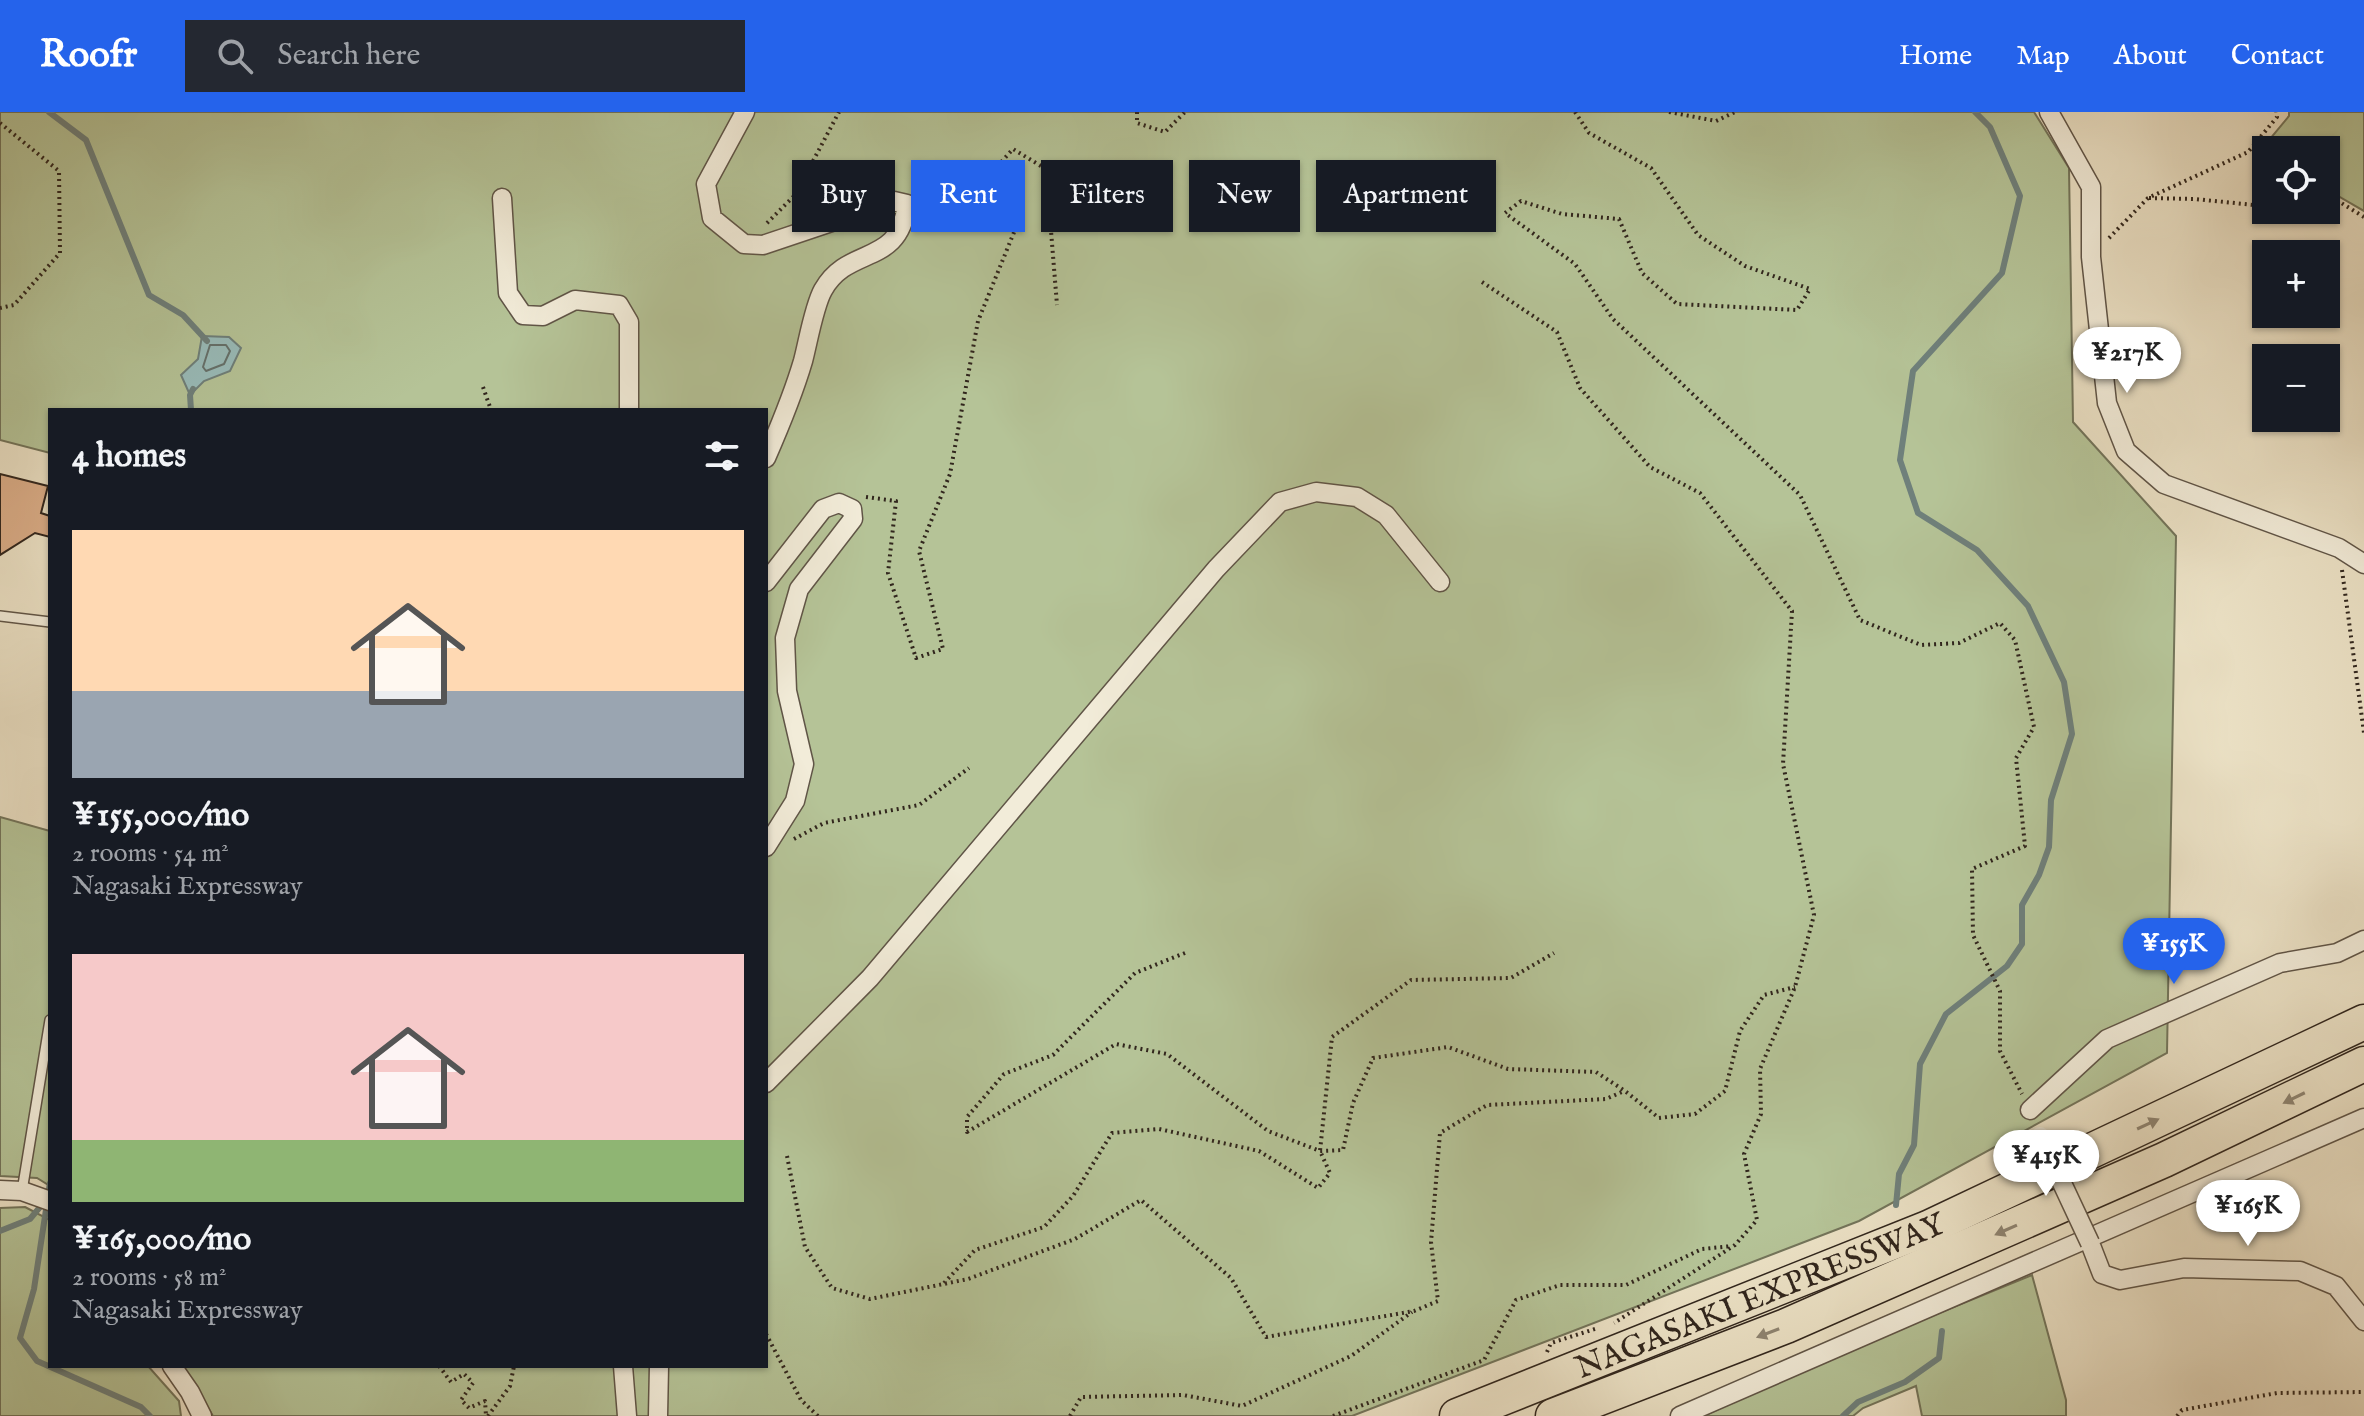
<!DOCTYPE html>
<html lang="en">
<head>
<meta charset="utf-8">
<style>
  :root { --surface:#171b24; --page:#242831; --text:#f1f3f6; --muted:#9ea1a6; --accent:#2563eb }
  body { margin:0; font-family:"IM FELL English",serif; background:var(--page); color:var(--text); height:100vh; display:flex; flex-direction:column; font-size:30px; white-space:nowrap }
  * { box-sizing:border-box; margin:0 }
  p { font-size:26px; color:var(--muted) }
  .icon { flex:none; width:44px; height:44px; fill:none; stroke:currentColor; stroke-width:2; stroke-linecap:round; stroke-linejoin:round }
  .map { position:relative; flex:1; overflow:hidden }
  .panel { position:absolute; left:48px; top:296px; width:720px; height:960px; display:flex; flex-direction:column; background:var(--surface); border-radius:0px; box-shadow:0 2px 6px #0004 }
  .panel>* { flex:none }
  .guide { position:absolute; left:792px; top:48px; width:760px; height:72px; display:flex; gap:16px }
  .controls { position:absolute; left:2252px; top:24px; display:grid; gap:16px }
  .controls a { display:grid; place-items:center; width:88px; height:88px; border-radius:0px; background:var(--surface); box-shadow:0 2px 6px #0004; font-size:40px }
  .price { position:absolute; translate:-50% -68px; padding:0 18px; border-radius:28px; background:#fff; color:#222; font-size:26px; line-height:52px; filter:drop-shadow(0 2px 4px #0008) }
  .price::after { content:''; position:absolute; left:50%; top:48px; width:24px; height:18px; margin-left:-12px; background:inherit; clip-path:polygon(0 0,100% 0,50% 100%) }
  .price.current { background:var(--accent); color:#fff }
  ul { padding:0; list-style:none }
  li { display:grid; align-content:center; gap:16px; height:424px; padding:0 24px }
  li span { display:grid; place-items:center; height:248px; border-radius:0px; color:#555 }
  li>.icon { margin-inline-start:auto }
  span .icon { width:144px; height:144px; fill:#fffc; stroke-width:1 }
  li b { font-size:34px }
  h2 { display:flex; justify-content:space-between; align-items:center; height:96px; padding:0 24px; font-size:34px }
  .chip { padding:0 28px; border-radius:0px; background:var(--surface); box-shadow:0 2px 6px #0004; font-size:28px; line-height:72px }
  .chip.current { background:var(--accent); color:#fff }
  header { display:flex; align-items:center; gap:48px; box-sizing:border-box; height:112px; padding:0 40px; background:var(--accent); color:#fff }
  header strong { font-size:38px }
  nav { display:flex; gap:44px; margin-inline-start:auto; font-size:28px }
  .search { width:560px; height:72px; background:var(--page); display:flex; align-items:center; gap:20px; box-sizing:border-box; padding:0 28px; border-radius:0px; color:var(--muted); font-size:30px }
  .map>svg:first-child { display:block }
</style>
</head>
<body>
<header>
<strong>Roofr</strong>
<div class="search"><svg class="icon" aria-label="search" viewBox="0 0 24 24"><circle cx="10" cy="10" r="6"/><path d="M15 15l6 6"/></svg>Search here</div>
<nav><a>Home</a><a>Map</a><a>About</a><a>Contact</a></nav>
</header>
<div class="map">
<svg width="2364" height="1304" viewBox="0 0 2364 1304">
  <rect width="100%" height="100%" fill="#ebe1c5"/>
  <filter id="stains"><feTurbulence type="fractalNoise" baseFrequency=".0025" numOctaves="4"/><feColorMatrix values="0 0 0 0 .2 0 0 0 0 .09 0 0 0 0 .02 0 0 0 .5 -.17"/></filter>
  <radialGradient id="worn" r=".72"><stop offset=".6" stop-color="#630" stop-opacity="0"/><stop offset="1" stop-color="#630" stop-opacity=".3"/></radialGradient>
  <path fill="#b5c397" stroke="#73745a" stroke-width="2" d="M0,0H2034L2069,56L2073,310L2176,424L2167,941L1859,1109L1352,1304H213L183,1254H766V298H50V341L0,328Z
    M2289,0H2364V99L2326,77V38H2266V42L2260,39L2289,4Z
    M0,705L50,719V1074L37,1066L0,1064Z
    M25,1095L50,1108V1254H148L179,1289L181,1304H0V1096Z
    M2032,1163L2066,1288V1304H1922L1916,1274L1863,1296L1853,1304H1704L1802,1257Z"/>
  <path fill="#99bcba" stroke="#6f807b" stroke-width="2" d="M202,224L229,225L241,236L230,259L204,269L190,283L181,263L198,247Z"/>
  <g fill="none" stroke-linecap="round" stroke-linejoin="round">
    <path stroke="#65716c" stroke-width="2" d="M210,233H226L230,239L224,252L206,259L203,255Z"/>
    <path stroke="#6f807b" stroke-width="6" d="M49,0L86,28L149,183L183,203L207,229
      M191,298L190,283L193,277
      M50,1071L34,1177L20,1226L37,1249L141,1295L150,1304
      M1896,1093L1899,1062L1914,1033L1920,952L1946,902L2007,854L2022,832V793L2039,763L2049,735L2051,688L2072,622L2064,570L2028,494L1977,438L1918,401L1900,348L1913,259L2002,161L2020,84L1990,15L1975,0
      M0,1119L30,1107L45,1089
      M1843,1304L1858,1290L1905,1270L1939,1246L1942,1219"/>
  </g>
  <path fill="#daad88" stroke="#31261d" stroke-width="2" d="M0,362L48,374L41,401L50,404V425L35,421L0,443Z"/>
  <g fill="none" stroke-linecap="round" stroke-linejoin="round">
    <g stroke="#605547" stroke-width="12">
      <path id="lane" d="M0,504L50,510
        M22,1079L50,908"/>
    </g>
    <g stroke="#605547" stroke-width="21">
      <path id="street" d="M745,0L706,72L712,106L744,132L763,133L894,89L907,92C899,156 849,132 823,178C814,194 808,230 803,249C793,283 780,314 766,346
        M2049,0L2091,75V145L2107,291L2126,339L2164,372L2339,436L2364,452
        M502,86L508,181L523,203L543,204L575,188L619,193L629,210V298
        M766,470L823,397L839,391L852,397L853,407L799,477L785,526L787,579L804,652L795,689L766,735
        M766,971L870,866L1216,457L1280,390L1316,380L1357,385L1386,403L1440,470
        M2030,998L2107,927L2280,851L2337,841L2364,828
        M0,1078L22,1079L50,1089
        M2090,1131L2102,1162L2120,1168L2184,1156L2300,1159L2336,1174L2364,1209
        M172,1254L190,1280L202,1304
        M623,1254L627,1304
        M658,1304L659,1254
        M1680,1304L2364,1006"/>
    </g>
    <g stroke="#31261d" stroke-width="37">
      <g id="highway">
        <path id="s1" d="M1457,1304L1928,1116L2364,910"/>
        <path d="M1553,1304L1786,1214L2164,1048L2364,952"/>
      </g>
    </g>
    <path stroke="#31261d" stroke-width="4" stroke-dasharray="2 4" stroke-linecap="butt" d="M1137,0V11L1165,20L1185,0
      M1575,0L1589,21L1651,56L1698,123L1745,154L1810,177L1797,198L1677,192L1642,161L1619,107L1562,102L1521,89L1505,101L1575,152L1613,207L1800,383L1860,508L1921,533L1959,531L2000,511L2015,528L2034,615L2016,646L2025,734L1972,757L1973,823L2000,879V939L2022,982
      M1669,0L1716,9L1735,0
      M0,11L59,59L60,141L14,193L0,196
      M2326,84H2330L2364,105
      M2149,86L2195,87L2254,93L2266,92
      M767,111L795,83L839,0
      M2109,126L2148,86L2248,40L2277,5L2276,0
      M1482,170L1557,220L1580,276L1650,355L1700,381L1792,499L1783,652L1814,803L1795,875L1760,957L1761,1002L1744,1042L1757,1108L1735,1133L1614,1211
      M483,275L491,298
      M866,385L896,389L888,461L916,546L943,537L919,439L950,362L978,209L1021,103L994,58L1013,37L1046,57L1057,193
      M2342,458L2364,621
      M794,727L824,711L919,693L969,656
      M1185,841L1135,861L1053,943L1004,962L967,1005V1020L1116,932L1167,942L1268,1019L1320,1039L1343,1038L1353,991L1373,946L1448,935L1508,957L1596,960L1625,979L1659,1006L1695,1002L1725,979L1740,919L1764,883L1795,875
      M787,1044L805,1135L832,1176L870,1187L968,1167L1075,1127L1141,1088L1231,1166L1266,1225L1414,1199L1438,1189L1431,1130L1440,1021L1487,993L1606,987L1624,979
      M944,1171L975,1138L1044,1115L1073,1084L1112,1021L1159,1017L1259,1039L1318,1076L1330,1061L1320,1039L1332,925L1411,868L1511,866L1554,841
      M766,1222L801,1288L818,1304
      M1547,1240L1551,1231L1598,1216
      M439,1254L451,1270L464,1262L473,1271L461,1288L469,1296L485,1289L486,1304
      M488,1304L510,1274L514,1254
      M1070,1304L1081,1285L1183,1283L1242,1294L1351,1244L1412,1200
      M1333,1304L1484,1248L1516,1188L1560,1173H1626L1702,1137L1732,1134
      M2177,1304L2182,1298L2277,1281L2364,1280"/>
    <use href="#lane" stroke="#f2ecd9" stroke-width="9"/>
    <use href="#street" stroke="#f2ecd9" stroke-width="18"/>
    <use href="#highway" stroke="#ebe1c5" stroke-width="34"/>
    <g stroke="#605547" stroke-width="21" stroke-linecap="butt">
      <path id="street-bridge" d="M2040,1024L2090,1131"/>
    </g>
    <use href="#street-bridge" stroke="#f2ecd9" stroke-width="18"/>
  </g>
  <defs><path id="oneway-solid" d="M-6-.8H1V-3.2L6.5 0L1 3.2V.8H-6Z" transform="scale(2)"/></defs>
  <g fill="#8e8471">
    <use href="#oneway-solid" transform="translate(2294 986) rotate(154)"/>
    <use href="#oneway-solid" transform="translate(2148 1012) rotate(-25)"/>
    <use href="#oneway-solid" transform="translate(2006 1118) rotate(156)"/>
    <use href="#oneway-solid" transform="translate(1768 1221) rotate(159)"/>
  </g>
  <g text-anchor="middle" stroke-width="6" stroke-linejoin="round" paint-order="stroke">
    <g font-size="32" fill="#31261d" stroke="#f2ecd9">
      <text dy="11" stroke="none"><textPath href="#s1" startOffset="326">NAGASAKI EXPRESSWAY</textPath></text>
    </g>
  </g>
  <rect width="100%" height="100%" filter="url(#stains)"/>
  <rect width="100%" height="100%" fill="url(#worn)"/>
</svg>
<div class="controls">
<a><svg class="icon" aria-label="locate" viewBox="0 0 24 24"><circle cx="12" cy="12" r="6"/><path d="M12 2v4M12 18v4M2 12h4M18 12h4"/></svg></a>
<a>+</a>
<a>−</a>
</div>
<b class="price" style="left:2127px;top:283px">¥217K</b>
<b class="price current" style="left:2174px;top:874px">¥155K</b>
<b class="price" style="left:2046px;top:1086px">¥415K</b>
<b class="price" style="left:2248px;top:1136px">¥165K</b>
<div class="guide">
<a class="chip">Buy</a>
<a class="chip current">Rent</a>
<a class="chip">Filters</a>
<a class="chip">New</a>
<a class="chip">Apartment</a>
</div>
<section class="panel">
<h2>4 homes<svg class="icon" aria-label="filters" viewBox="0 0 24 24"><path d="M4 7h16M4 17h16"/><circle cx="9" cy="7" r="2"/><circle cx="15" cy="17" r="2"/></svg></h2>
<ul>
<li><span style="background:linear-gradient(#ffd9b3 65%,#9aa5b1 0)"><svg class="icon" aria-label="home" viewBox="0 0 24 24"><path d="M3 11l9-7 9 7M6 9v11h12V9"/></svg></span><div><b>¥155,000/mo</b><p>2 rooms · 54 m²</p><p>Nagasaki Expressway</p></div></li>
<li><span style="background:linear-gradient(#f6c9c9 75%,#8fb573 0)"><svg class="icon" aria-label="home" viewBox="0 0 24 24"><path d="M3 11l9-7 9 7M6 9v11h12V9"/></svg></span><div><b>¥165,000/mo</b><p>2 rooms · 58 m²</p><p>Nagasaki Expressway</p></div></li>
</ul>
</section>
</div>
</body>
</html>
